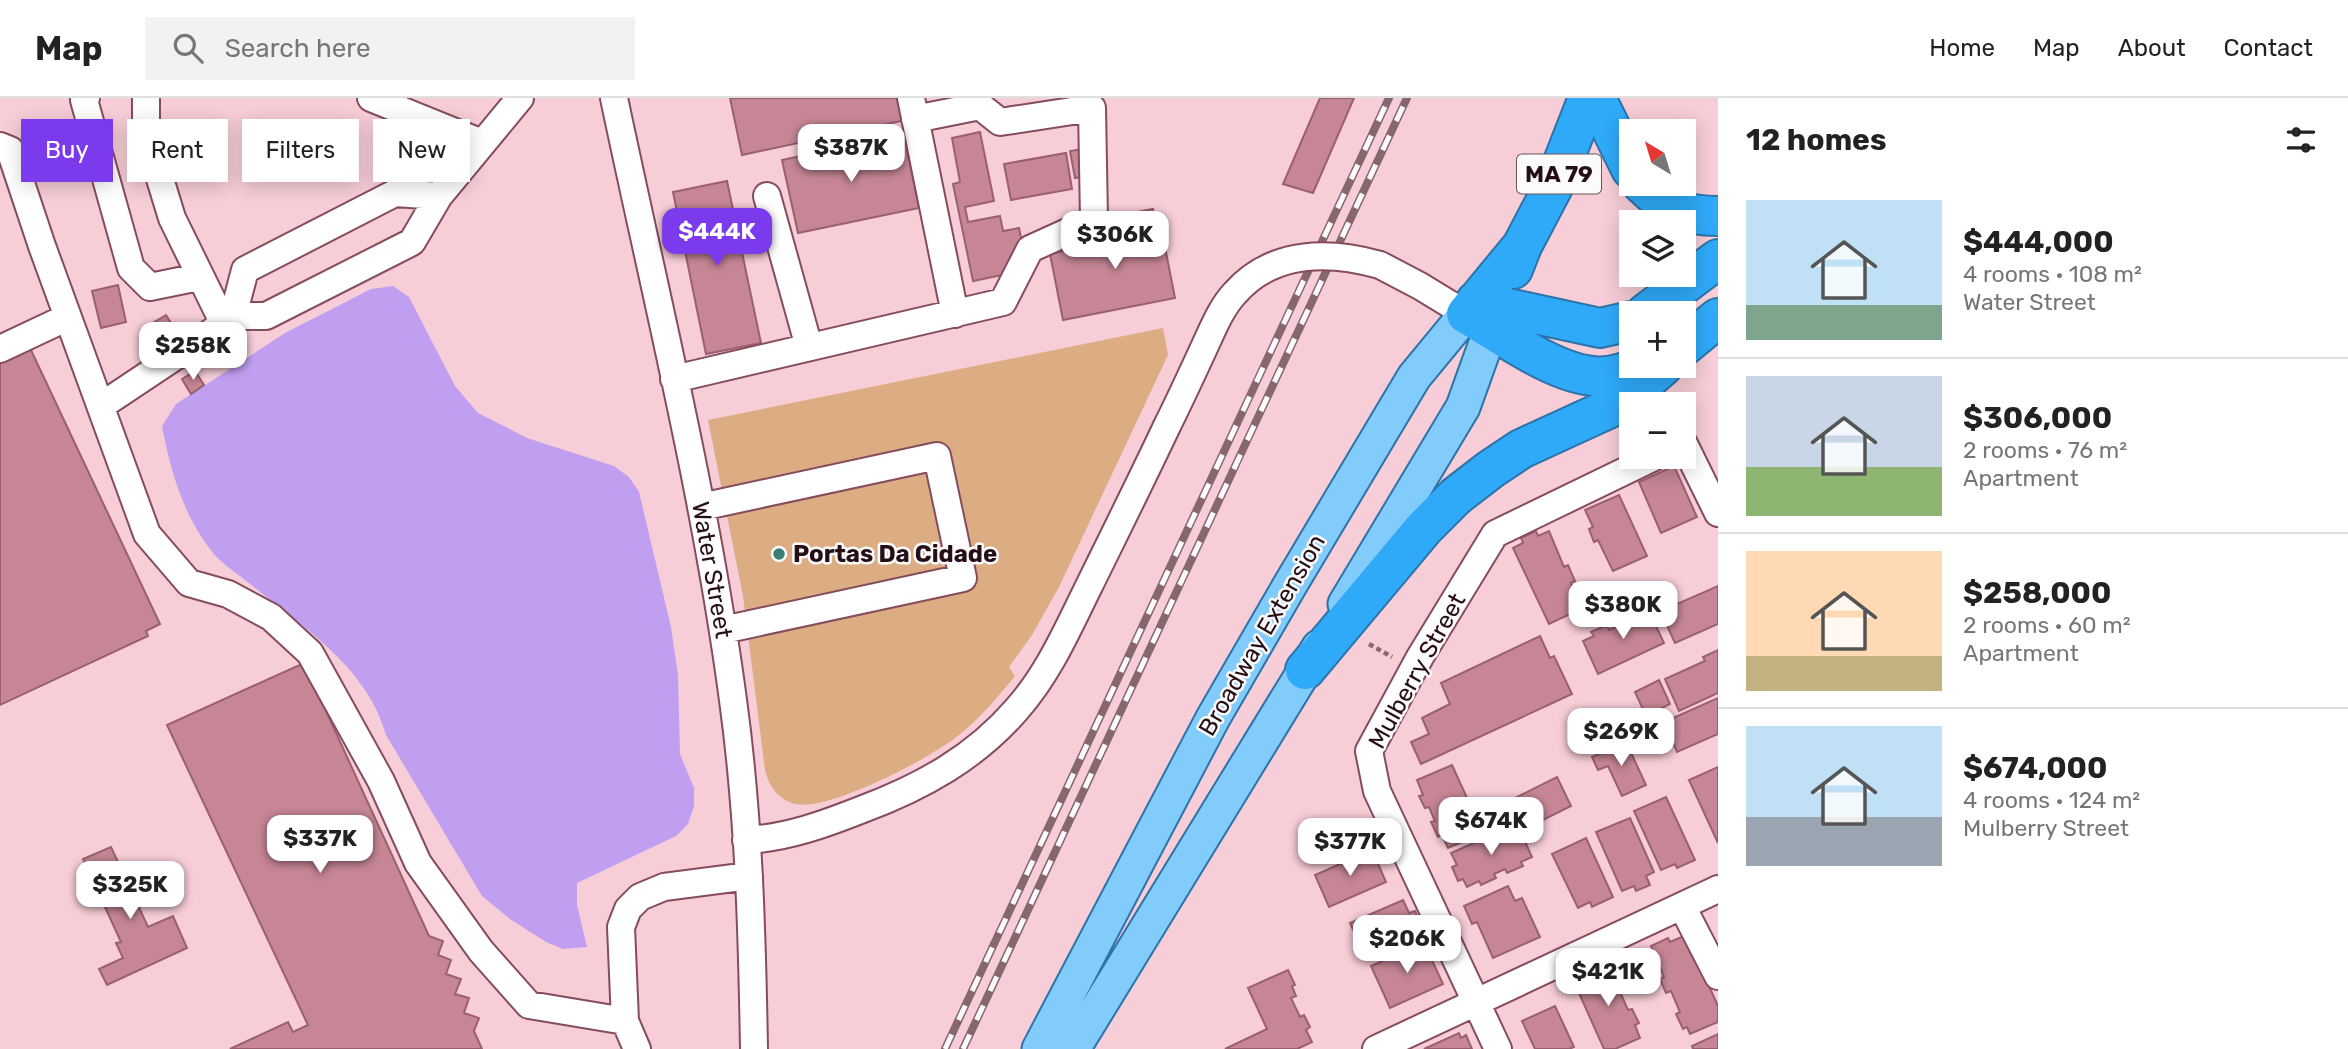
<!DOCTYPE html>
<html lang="en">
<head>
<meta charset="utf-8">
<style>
  :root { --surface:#fff; --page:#f2f2f2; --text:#222; --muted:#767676; --line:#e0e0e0; --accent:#7c3aed }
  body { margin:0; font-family:Rubik,sans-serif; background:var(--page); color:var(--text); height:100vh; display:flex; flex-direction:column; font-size:26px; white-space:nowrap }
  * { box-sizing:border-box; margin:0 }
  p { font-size:23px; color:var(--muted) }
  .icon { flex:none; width:38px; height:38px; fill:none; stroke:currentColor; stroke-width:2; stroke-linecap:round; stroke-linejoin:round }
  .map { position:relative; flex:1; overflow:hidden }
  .details { display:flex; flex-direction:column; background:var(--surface); width:630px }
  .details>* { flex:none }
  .guide { position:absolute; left:21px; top:21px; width:665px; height:63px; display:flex; gap:14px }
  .needle { width:46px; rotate:322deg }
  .controls { position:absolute; left:1619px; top:21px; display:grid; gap:14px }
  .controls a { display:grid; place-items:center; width:77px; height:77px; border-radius:0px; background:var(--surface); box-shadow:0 4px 18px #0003; font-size:35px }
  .price { position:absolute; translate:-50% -60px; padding:0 16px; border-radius:14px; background:#fff; color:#222; font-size:23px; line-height:46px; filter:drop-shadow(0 2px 4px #0008) }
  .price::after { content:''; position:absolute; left:50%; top:42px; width:21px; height:16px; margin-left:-10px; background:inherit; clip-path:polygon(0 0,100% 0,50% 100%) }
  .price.on { background:var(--accent); color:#fff }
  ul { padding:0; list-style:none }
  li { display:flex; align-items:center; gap:21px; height:175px; padding:0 28px }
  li+li { border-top:2px solid var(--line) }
  li span { display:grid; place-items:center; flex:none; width:196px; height:140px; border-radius:0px; color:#555 }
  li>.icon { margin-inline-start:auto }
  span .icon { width:84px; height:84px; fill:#fffc; stroke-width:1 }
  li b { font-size:30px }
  h2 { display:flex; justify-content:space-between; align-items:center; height:84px; padding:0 28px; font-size:30px }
  .pill { padding:0 24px; border-radius:0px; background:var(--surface); box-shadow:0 4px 18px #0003; font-size:24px; line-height:63px }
  .pill.on { background:var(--accent); color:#fff }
  header { display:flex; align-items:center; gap:42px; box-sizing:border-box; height:98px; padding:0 35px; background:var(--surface); border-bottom:2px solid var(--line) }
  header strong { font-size:33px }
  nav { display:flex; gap:38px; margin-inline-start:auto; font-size:24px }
  .search { width:490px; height:63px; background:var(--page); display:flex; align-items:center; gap:18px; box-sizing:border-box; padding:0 24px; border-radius:0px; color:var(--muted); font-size:26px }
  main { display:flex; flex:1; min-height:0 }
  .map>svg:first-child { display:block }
</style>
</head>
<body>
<header>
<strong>Map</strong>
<div class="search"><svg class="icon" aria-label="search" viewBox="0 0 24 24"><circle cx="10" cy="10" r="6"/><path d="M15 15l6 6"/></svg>Search here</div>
<nav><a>Home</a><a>Map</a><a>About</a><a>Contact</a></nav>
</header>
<main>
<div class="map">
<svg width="1718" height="951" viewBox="0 0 1718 951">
  <rect width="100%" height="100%" fill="#f7cdd7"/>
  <path fill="#dcad83" d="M1163,230L1168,257L1059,489L1032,537L1009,569L1015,578C997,600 980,620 959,637C931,660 830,713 796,706C778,702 769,688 765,672L743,498L708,322Z"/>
  <path fill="#c09ff0" d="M393,188L409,199L455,288L478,315L527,340L614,368L629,379L639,394L671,529L678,577L680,656L694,690V708L688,726L676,738L577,785V807L587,849L563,851L546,844L510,821L482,798L386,637C368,571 305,530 254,489C241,478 224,468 213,455C183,417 171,375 162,328L176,306L285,235L371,191Z"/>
  <path fill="#c68696" stroke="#9b5f6f" stroke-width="2" d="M730,0H902L906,22L742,57Z
    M1320,0H1354L1313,95L1283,86Z
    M980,34L994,103L965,109L968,124L1000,118L1003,133L1019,130L1025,158L1009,162L1012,175L973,183L953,86L960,84L952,40Z
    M904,36L919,110L798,135L782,62Z
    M207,47L215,77L204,79L196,49Z
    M1084,51L1089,78L1075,80L1070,53Z
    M1066,55L1072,91L1011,102L1004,66Z
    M727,83L761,245L706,256L673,94Z
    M1153,111L1158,135L1162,134L1175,200L1063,222L1050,156L1126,141L1121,117Z
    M118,187L126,224L101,230L92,193Z
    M166,217L182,243L156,258L141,232Z
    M30,250L160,526L146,533L148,538L0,607V258Z
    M195,273L204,287L191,296L182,281Z
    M1674,368L1697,419L1661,435L1639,384Z
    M1619,397L1647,458L1613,473L1598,442L1594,444L1589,431L1593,429L1585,412Z
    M1536,433L1538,438L1549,433L1564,469L1568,467L1575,483L1571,485L1581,511L1549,526L1513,450L1523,445L1521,440Z
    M1718,488V526L1675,545L1662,517L1671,513L1670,509Z
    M1637,513L1639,518L1649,513L1664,545L1598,576L1583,543L1594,538L1591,534L1607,527L1609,532L1626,524L1623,519Z
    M1540,538L1550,560L1554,558L1572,596L1421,666L1411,644L1429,636L1422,620L1450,606L1441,585Z
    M1718,552V595L1679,613L1665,581L1705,563L1703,559Z
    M304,565L429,838L443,843L438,857L451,862L446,876L461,881L455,896L469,900L464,915L479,920L474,933L482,951H230L288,924L293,934L308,927L167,627Z
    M1659,582L1670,606L1646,618L1635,594Z
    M1718,600V636L1677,654L1664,624Z
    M1626,644L1646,687L1622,698L1608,668L1598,672L1592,659Z
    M1452,667L1483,735L1448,750L1442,737L1438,739L1431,724L1435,723L1429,709L1425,710L1419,698L1423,697L1417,682Z
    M1718,669V745L1689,682Z
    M1557,679L1571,708L1523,732L1509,703Z
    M1666,699L1695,762L1677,770L1675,766L1661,772L1634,713Z
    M1630,720L1654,774L1646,778L1650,787L1636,793L1634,788L1622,793L1596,734Z
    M1517,726L1532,759L1521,764L1523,768L1507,775L1505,771L1494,776L1496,780L1481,787L1479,783L1467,789L1463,781L1458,783L1452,769L1457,767L1451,755Z
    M1586,740L1613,799L1592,809L1590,804L1578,810L1552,756Z
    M111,749L148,829L173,818L187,850L107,887L99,871L123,860L116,845L121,844L83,761Z
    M1372,752L1386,784L1329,809L1315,777Z
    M1508,788L1515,803L1522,800L1540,839L1493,860L1477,824L1472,826L1464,808Z
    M1403,802L1409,815L1415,813L1423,831L1364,857L1350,825Z
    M1686,837L1718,908V924L1690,936L1687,929L1683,931L1676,916L1680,914L1671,893L1666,895L1660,881L1664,879L1651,848L1668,840L1670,844Z
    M1424,845L1443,886L1390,910L1371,868Z
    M1598,868L1600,872L1609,869L1614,881L1618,879L1624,892L1620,894L1628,912L1632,911L1639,925L1635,927L1640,940L1615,951H1604L1574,884L1587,878L1585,874Z
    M1288,872L1295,887L1292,888L1296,898L1291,900L1300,919L1304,917L1310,929L1306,932L1312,944L1297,951H1225L1267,931L1248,890Z
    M1555,908L1574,949L1569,951H1535L1522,923Z
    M1459,935L1461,940L1466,937L1472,951H1424Z
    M1718,936V951H1693L1692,948Z"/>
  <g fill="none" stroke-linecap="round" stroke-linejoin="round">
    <g stroke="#864c5c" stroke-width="30">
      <path id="minor" d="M86,0L84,2L131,170L150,189L199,179
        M146,0V35L172,120L223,224
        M371,0L482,45
        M614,0C656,200 706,400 733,602C749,718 752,835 754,951
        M911,0L955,216
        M915,21L980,8L978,0
        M0,48L10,52L42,148L147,436L189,485L228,496L271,519L310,555L381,683L418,765L481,853L529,907L625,923
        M767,98L809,249
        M1380,167L1420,188L1466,216
        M233,218L245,172L395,95L439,98
        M0,251L68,219
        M674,281L1003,204L1030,151L1094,122L1092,10L1000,24L980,8
        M101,308L209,236L233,218H266L412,144L439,98L520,0
        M1684,346L1718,415
        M701,409L937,358L963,480L723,532
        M746,742C787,740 825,726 863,711C922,689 976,659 1017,611C1049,575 1068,530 1089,488C1115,435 1141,383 1166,330
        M1682,808L1718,878
        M637,951L625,923L621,829L628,811L640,799L664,789L749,778
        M1376,951L1718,791
        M1498,951L1377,693L1369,653L1420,559L1495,436L1654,359"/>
    </g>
    <g stroke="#2c73a9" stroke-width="37">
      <path id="major" d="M1345,506L1463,309L1491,231
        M1039,951L1213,620L1290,487L1414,279L1466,216
        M1073,951L1319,549"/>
    </g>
    <g stroke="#2c73a9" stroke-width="42">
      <path id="highway" d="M1596,0L1631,71
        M1642,86C1667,110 1683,118 1718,118
        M1522,148L1466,216C1501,236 1553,275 1593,278C1609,280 1625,275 1640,268
        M1513,171L1522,148L1554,87L1588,0
        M1476,203L1600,230L1631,223
        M1646,215L1718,161
        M1684,248L1718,220
        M1305,572L1424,430L1456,398L1491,371L1521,351L1619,306L1663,268"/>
    </g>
    <path stroke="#886871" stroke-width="4.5" stroke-dasharray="5 3.5" stroke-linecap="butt" d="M1369,546L1392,559"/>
    <use href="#minor" stroke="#fff" stroke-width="26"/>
    <use href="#major" stroke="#82ccfb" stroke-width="33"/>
    <use href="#highway" stroke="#2faaf9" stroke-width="38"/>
    <g stroke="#86666f" stroke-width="8">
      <path id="rail" d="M945,951L1389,0
        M963,951L1407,0"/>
    </g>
    <use href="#rail" stroke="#fbfbfb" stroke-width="5" stroke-dasharray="16" stroke-linecap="butt"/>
    <g stroke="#864c5c" stroke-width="30" stroke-linecap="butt">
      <path id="minor-bridge" d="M1166,330C1179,304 1191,278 1203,252C1212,233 1220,211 1235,195C1273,152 1330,153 1380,167"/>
    </g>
    <use href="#minor-bridge" stroke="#fff" stroke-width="26"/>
  </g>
  <circle fill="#3a7f75" stroke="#fbfbfb" stroke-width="2.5" cx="779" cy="456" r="7"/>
  <g text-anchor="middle" stroke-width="5" stroke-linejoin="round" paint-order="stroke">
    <rect fill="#fbfbfb" stroke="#65555a" stroke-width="2" x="1517" y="56.5" width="84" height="39" rx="5"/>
    <g font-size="23" font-weight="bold" fill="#250e15">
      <text x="1559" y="84">MA 79</text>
    </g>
    <g font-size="24" font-weight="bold" fill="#250e15" stroke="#fbfbfb" text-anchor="start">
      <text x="793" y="464">Portas Da Cidade</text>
    </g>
    <g font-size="24" fill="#250e15" stroke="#fbfbfb">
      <text transform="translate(712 472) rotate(80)" y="8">Water Street</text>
      <text transform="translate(1262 537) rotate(-60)" y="8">Broadway Extension</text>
      <text transform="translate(1417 573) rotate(-61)" y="8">Mulberry Street</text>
    </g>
  </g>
</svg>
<div class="controls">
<a><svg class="needle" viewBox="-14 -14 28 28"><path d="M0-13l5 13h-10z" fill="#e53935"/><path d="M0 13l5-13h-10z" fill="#767676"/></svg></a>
<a><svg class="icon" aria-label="layers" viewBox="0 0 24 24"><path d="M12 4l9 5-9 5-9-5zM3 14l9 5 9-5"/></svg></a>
<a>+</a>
<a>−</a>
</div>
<b class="price" style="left:851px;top:86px">$387K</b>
<b class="price on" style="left:717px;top:170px">$444K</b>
<b class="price" style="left:1115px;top:173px">$306K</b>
<b class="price" style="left:193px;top:284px">$258K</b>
<b class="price" style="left:1623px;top:543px">$380K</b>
<b class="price" style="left:1621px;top:670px">$269K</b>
<b class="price" style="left:1491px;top:759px">$674K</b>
<b class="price" style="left:320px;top:777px">$337K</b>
<b class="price" style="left:1350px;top:780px">$377K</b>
<b class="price" style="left:130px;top:823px">$325K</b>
<b class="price" style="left:1407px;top:877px">$206K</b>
<b class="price" style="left:1608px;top:910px">$421K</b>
<div class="guide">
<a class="pill on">Buy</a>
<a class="pill">Rent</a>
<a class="pill">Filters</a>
<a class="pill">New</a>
</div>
</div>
<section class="details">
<h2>12 homes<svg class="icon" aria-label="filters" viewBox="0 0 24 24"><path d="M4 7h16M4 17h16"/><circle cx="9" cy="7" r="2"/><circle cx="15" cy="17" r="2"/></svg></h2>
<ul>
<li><span style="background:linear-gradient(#bfe0f5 75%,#7fa58c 0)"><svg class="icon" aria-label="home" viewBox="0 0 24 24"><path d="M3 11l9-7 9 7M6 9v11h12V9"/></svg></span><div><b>$444,000</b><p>4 rooms · 108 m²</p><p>Water Street</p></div></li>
<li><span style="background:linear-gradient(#c9d6e8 65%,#8fb573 0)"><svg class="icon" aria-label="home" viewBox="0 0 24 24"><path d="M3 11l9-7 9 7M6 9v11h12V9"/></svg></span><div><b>$306,000</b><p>2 rooms · 76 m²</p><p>Apartment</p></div></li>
<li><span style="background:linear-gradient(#ffd9b3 75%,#c2b280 0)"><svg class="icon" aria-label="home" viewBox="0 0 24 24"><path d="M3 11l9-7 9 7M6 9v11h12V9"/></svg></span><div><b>$258,000</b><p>2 rooms · 60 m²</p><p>Apartment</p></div></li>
<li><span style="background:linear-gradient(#bfe0f5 65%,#9aa5b1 0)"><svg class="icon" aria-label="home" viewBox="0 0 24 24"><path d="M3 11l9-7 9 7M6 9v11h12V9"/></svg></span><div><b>$674,000</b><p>4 rooms · 124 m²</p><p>Mulberry Street</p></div></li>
</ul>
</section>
</main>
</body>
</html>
